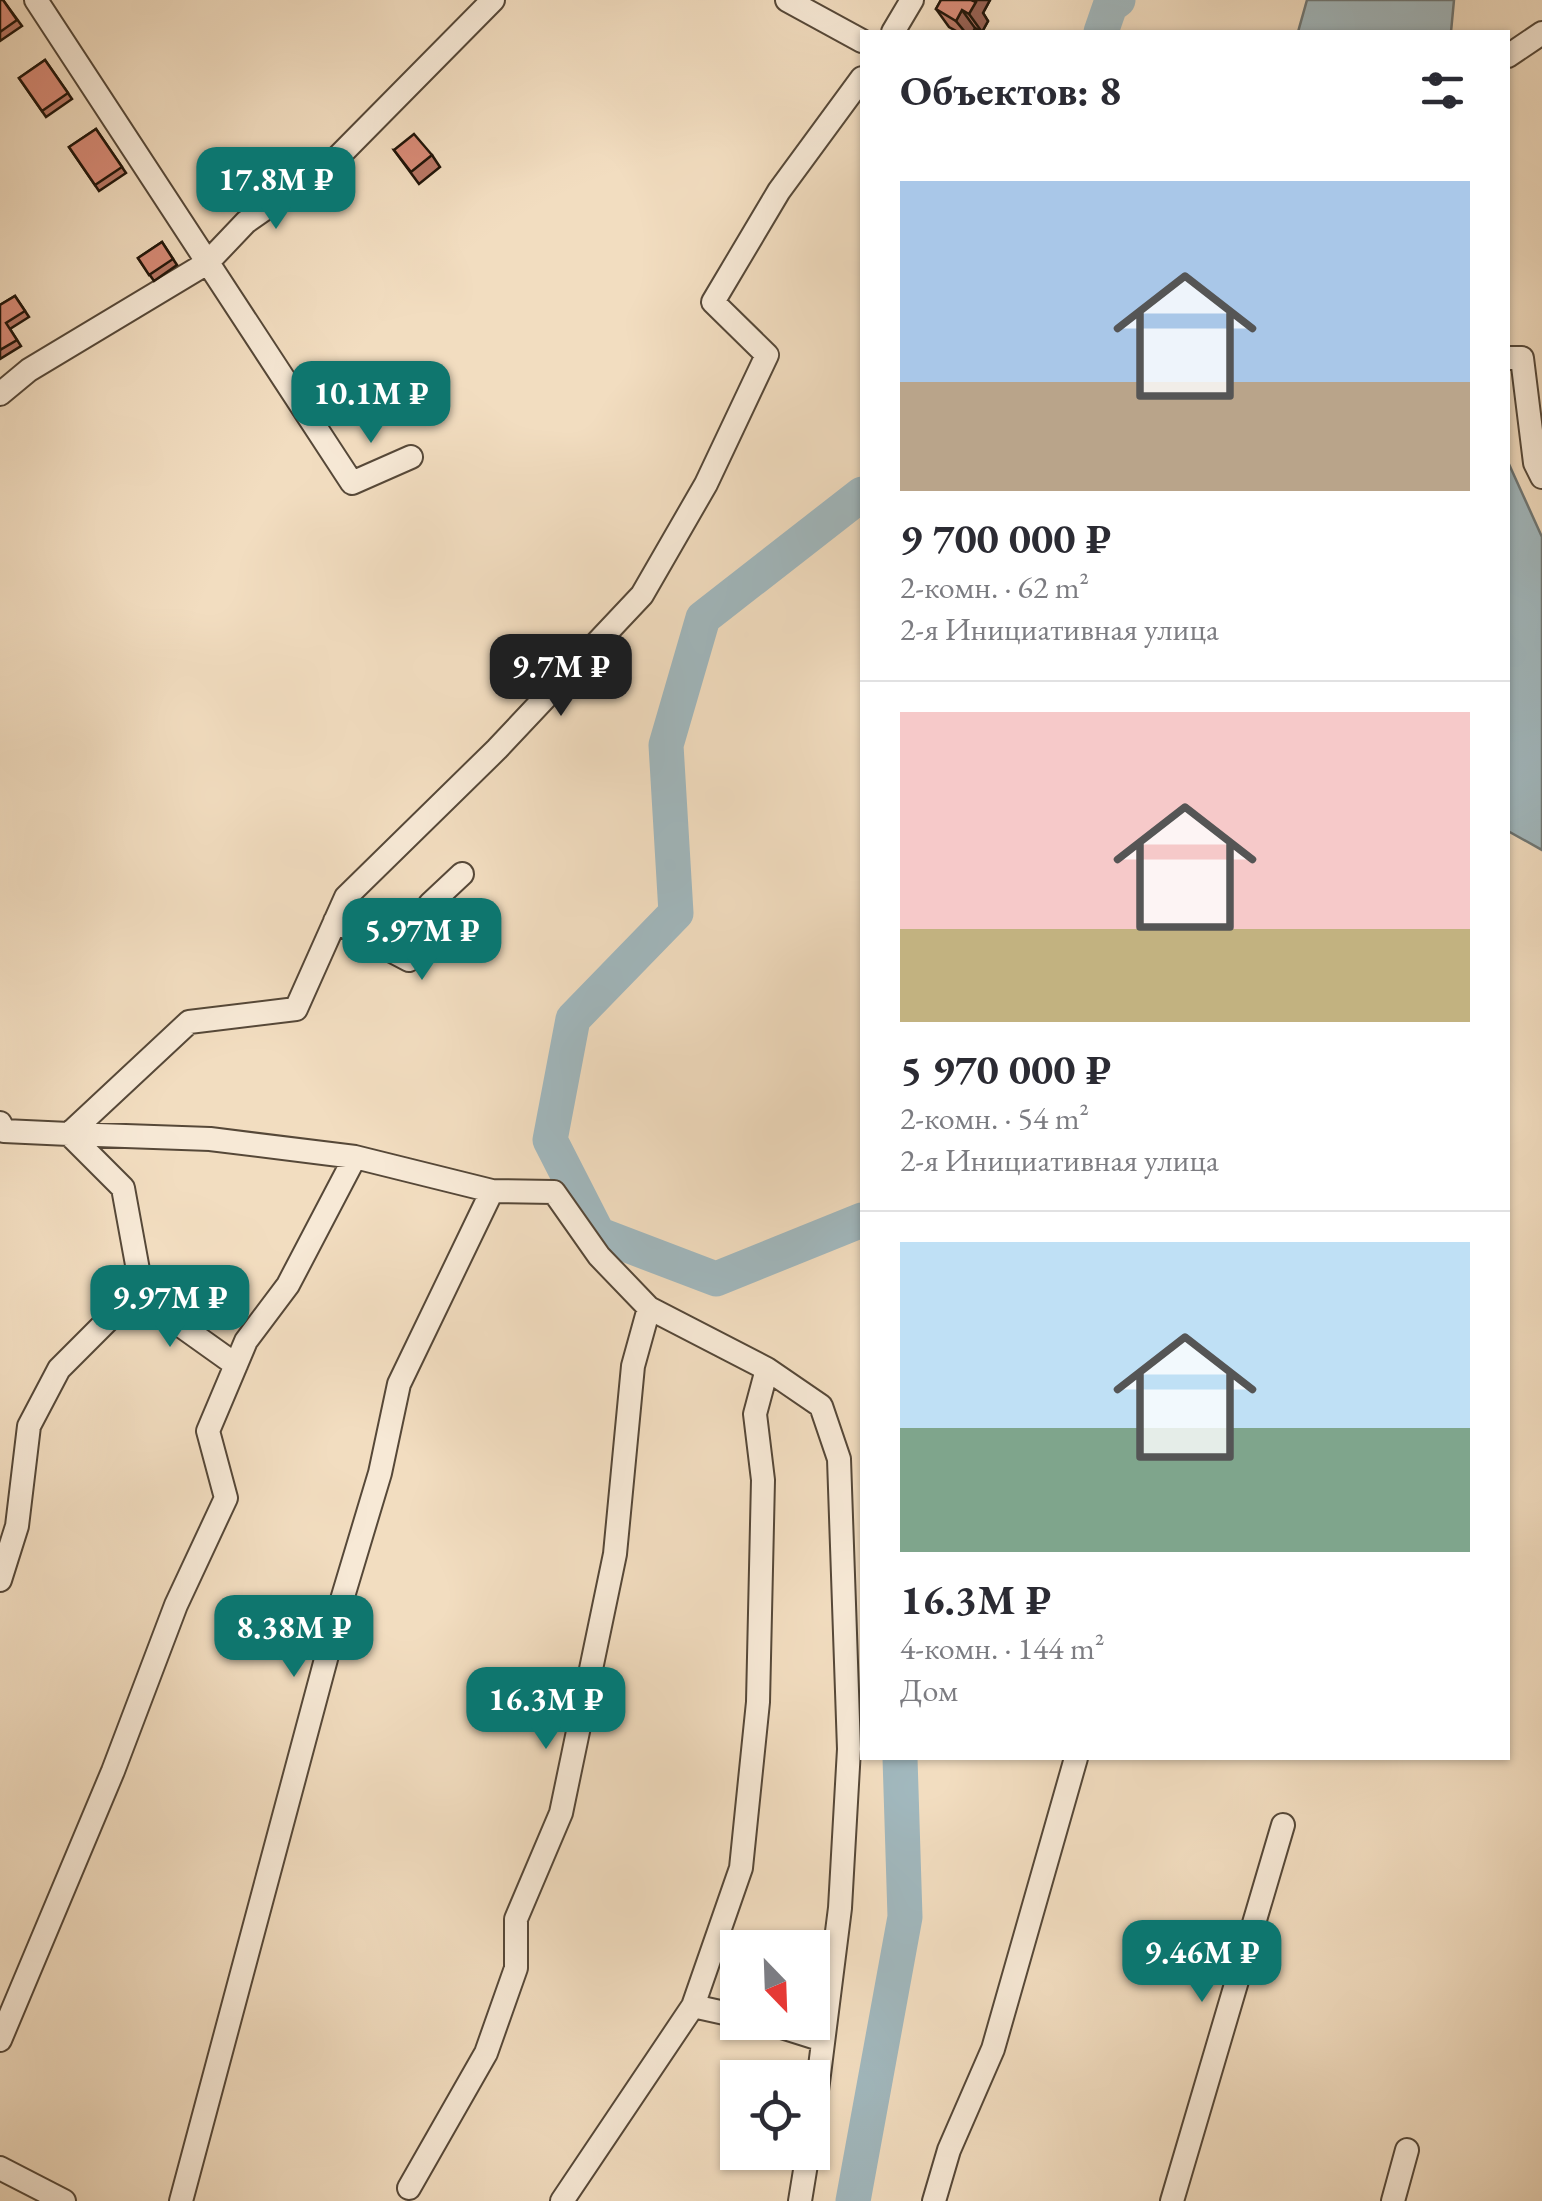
<!DOCTYPE html>
<html lang="ru">
<head>
<meta charset="utf-8">
<style>
  :root { --surface:#fff; --page:#f2f2f3; --text:#2b2b33; --muted:#7c7c81; --line:#e1e1e2; --accent:#0f766e }
  body { margin:0; font-family:"EB Garamond",serif; background:var(--page); color:var(--text); height:100vh; display:flex; flex-direction:column; font-size:38px; white-space:nowrap }
  * { box-sizing:border-box; margin:0 }
  p { font-size:32px; color:var(--muted) }
  .icon { flex:none; width:55px; height:55px; fill:none; stroke:currentColor; stroke-width:2; stroke-linecap:round; stroke-linejoin:round }
  .map { position:relative; flex:1; overflow:hidden }
  .details { position:absolute; left:860px; top:30px; width:650px; height:1730px; display:flex; flex-direction:column; background:var(--surface); border-radius:0px; box-shadow:0 2px 8px #0004 }
  .details>* { flex:none }
  .needle { width:65px; rotate:157deg }
  .tools { position:absolute; left:720px; top:1930px; display:grid; gap:20px }
  .tools a { display:grid; place-items:center; width:110px; height:110px; border-radius:0px; background:var(--surface); box-shadow:0 2px 8px #0004; font-size:50px }
  .price { position:absolute; translate:-50% -85px; padding:0 22px; border-radius:20px; background:var(--accent); color:#fff; font-size:32px; line-height:65px; filter:drop-shadow(0 2px 5px #0008) }
  .price::after { content:''; position:absolute; left:50%; top:60px; width:30px; height:22px; margin-left:-15px; background:inherit; clip-path:polygon(0 0,100% 0,50% 100%) }
  .price.on { background:#222; color:#fff }
  ul { padding:0; list-style:none }
  li { display:grid; align-content:center; gap:20px; height:530px; padding:0 40px }
  li+li { border-top:2px solid var(--line) }
  li span { display:grid; place-items:center; height:310px; border-radius:0px; color:#555 }
  li>.icon { margin-inline-start:auto }
  span .icon { width:180px; height:180px; fill:#fffc; stroke-width:1 }
  li b { font-size:42px }
  h2 { display:flex; justify-content:space-between; align-items:center; height:120px; padding:0 40px; font-size:42px }
  .map>svg:first-child { display:block }
</style>
</head>
<body>
<div class="map">
<svg width="1542" height="2201" viewBox="0 0 1542 2201">
  <rect width="100%" height="100%" fill="#f2ddc0"/>
  <filter id="stains"><feTurbulence type="fractalNoise" baseFrequency=".002" numOctaves="4"/><feColorMatrix values="0 0 0 0 .2 0 0 0 0 .09 0 0 0 0 .02 0 0 0 .5 -.17"/></filter>
  <radialGradient id="worn" r=".72"><stop offset=".6" stop-color="#630" stop-opacity="0"/><stop offset="1" stop-color="#630" stop-opacity=".3"/></radialGradient>
  <path fill="#a1b8be" stroke="#6e7776" stroke-width="2.5" d="M1307,0H1454L1451,32H1298Z
    M1508,462L1542,537V850L1508,831Z"/>
  <g fill="none" stroke-linecap="round" stroke-linejoin="round">
    <path stroke="#a1b8be" stroke-width="35" d="M1101,32L1110,6L1118,0
      M862,494L703,618L666,745L676,913L573,1019L550,1140L598,1234L716,1279L862,1220
      M853,2201L905,1917L900,1758"/>
    <g stroke="#564838" stroke-width="26">
      <path id="minor" d="M36,0L352,483L411,457
        M787,0L862,41
        M893,32L912,0
        M1508,56L1542,33
        M1508,358H1522L1535,463L1542,477
        M0,394L29,370L207,263L246,222L335,160L493,0
        M335,921L409,960L430,904L462,874
        M0,1123L4,1131L69,1134L189,1022L296,1009L346,897L497,749L642,595L706,484L767,355L713,302L779,191L862,78
        M69,1134L210,1139L355,1157L492,1191L554,1192L599,1256L649,1308L767,1369L755,1414L763,1480L758,1702L741,1868L693,2006L562,2201
        M135,1293L236,1365
        M767,1369L821,1406L839,1459L849,1749L840,1908L812,2130
        M0,1580L17,1526L29,1426L59,1369L135,1293L138,1270L123,1188L69,1134
        M693,2006L738,2016
        M766,2022L823,2040
        M0,2040L113,1771L176,1605L226,1498L208,1431L246,1341L288,1285L355,1157
        M0,2168L64,2201
        M409,2188L486,2053L516,1968V1919L561,1813L615,1554L633,1366L649,1308
        M181,2201L341,1603L380,1473L399,1384L492,1191
        M800,2201L808,2152
        M934,2201L949,2150L993,2049L1076,1758
        M1172,2201L1283,1825
        M1393,2201L1407,2150"/>
    </g>
    <use href="#minor" stroke="#f7e9d6" stroke-width="22"/>
  </g>
  <path fill="#ba7866" stroke="#22160a" stroke-width="2.5" d="M0,0H3L22,26L0,41Z
    M941,0H990L983,13L988,21L982,32L975,28L973,32H958L949,27L936,9Z
    M45,60L72,99L46,117L19,78Z
    M96,129L126,173L99,191L69,147Z
    M394,150L432,155L440,167L419,184Z
    M162,242L177,265L154,281L138,258Z
    M15,296L29,317L10,329L21,346L0,359V305Z"/>
  <path fill="#976153" stroke="#22160a" stroke-width="2.5" d="M969,0H990L983,13L988,21L982,32L969,14Z
    M962,10L975,28L973,32H965L956,21Z"/>
  <path fill="#d88b77" stroke="#22160a" stroke-width="2.5" d="M0,0H3L17,20L0,32Z
    M941,0H971L976,2L969,14L962,10L956,21L936,9Z
    M45,60L68,93L42,111L19,78Z
    M96,129L122,167L95,185L69,147Z
    M414,134L432,155L411,172L394,150Z
    M162,242L173,259L149,275L138,258Z
    M15,296L25,311L6,323L17,340L0,350V305Z"/>
  <rect width="100%" height="100%" filter="url(#stains)"/>
  <rect width="100%" height="100%" fill="url(#worn)"/>
</svg>
<div class="tools">
<a><svg class="needle" viewBox="-14 -14 28 28"><path d="M0-13l5 13h-10z" fill="#e53935"/><path d="M0 13l5-13h-10z" fill="#7c7c81"/></svg></a>
<a><svg class="icon" aria-label="locate" viewBox="0 0 24 24"><circle cx="12" cy="12" r="6"/><path d="M12 2v4M12 18v4M2 12h4M18 12h4"/></svg></a>
</div>
<b class="price" style="left:276px;top:232px">17.8M ₽</b>
<b class="price" style="left:371px;top:446px">10.1M ₽</b>
<b class="price on" style="left:561px;top:719px">9.7M ₽</b>
<b class="price" style="left:422px;top:983px">5.97M ₽</b>
<b class="price" style="left:170px;top:1350px">9.97M ₽</b>
<b class="price" style="left:294px;top:1680px">8.38M ₽</b>
<b class="price" style="left:546px;top:1752px">16.3M ₽</b>
<b class="price" style="left:1202px;top:2005px">9.46M ₽</b>
<section class="details">
<h2>Объектов: 8<svg class="icon" aria-label="filters" viewBox="0 0 24 24"><path d="M4 7h16M4 17h16"/><circle cx="9" cy="7" r="2"/><circle cx="15" cy="17" r="2"/></svg></h2>
<ul>
<li><span style="background:linear-gradient(#a9c7e8 65%,#b9a48a 0)"><svg class="icon" aria-label="home" viewBox="0 0 24 24"><path d="M3 11l9-7 9 7M6 9v11h12V9"/></svg></span><div><b>9 700 000 ₽</b><p>2-комн. · 62 m²</p><p>2-я Инициативная улица</p></div></li>
<li><span style="background:linear-gradient(#f6c9c9 70%,#c2b280 0)"><svg class="icon" aria-label="home" viewBox="0 0 24 24"><path d="M3 11l9-7 9 7M6 9v11h12V9"/></svg></span><div><b>5 970 000 ₽</b><p>2-комн. · 54 m²</p><p>2-я Инициативная улица</p></div></li>
<li><span style="background:linear-gradient(#bfe0f5 60%,#7fa58c 0)"><svg class="icon" aria-label="home" viewBox="0 0 24 24"><path d="M3 11l9-7 9 7M6 9v11h12V9"/></svg></span><div><b>16.3M ₽</b><p>4-комн. · 144 m²</p><p>Дом</p></div></li>
</ul>
</section>
</div>
</body>
</html>
